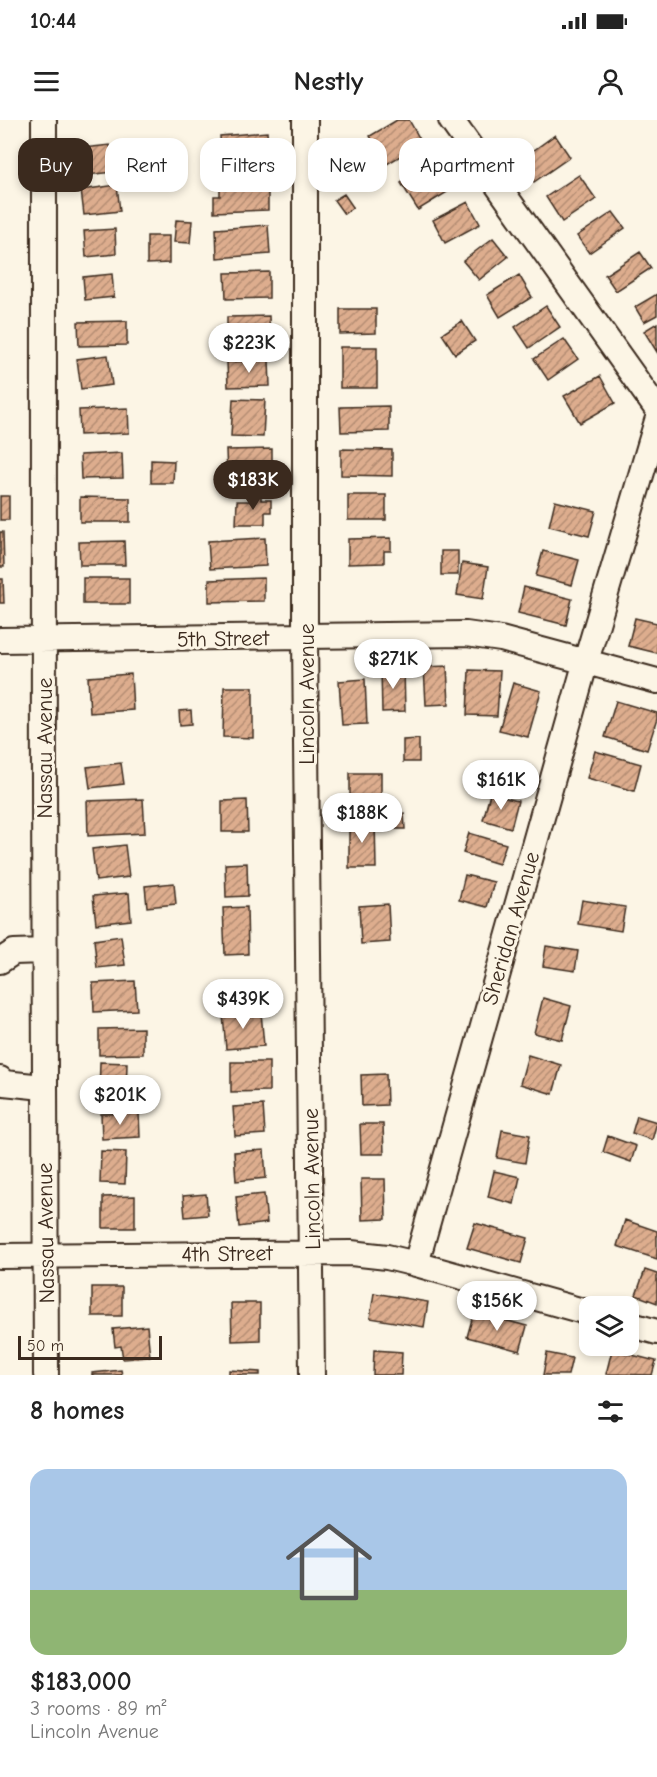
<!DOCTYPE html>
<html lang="en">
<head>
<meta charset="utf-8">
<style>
  :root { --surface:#fff; --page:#f6f6f6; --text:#222; --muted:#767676; --line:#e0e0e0; --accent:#3b2a1e }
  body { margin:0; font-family:"Comic Neue",sans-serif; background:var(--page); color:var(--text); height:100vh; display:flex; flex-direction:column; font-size:22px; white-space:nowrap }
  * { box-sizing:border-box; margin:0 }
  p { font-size:20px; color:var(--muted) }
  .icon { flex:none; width:33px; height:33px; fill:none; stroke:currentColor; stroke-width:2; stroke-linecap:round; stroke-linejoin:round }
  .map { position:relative; height:1255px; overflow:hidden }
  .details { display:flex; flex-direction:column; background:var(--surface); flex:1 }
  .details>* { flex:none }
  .top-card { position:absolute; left:18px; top:18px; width:621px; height:54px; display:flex; gap:12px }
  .buttons { position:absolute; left:579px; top:1176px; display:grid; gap:12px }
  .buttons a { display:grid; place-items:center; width:60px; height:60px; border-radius:12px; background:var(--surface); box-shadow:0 3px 9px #0003; font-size:30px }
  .scale { position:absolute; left:18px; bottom:15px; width:144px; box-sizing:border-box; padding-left:6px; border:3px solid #3b2a1e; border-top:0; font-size:16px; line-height:21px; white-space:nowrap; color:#3b2a1e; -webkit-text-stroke:4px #fcf5e5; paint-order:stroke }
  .price { position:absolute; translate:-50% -51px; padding:0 14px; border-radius:21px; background:#fff; color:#222; font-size:20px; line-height:39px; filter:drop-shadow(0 2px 3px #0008) }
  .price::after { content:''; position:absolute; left:50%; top:36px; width:18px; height:14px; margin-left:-9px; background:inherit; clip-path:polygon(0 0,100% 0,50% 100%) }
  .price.active { background:var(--accent); color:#fff }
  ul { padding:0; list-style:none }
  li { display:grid; align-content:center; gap:12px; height:318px; padding:0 30px }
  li+li { border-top:2px solid var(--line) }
  li span { display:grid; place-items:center; height:186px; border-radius:18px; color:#555 }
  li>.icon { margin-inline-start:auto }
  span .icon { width:108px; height:108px; fill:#fffc; stroke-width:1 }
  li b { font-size:26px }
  h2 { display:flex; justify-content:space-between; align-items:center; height:72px; padding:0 30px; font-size:26px }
  .pill { padding:0 21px; border-radius:18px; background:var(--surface); box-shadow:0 3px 9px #0003; font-size:21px; line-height:54px }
  .pill.active { background:var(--accent); color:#fff }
  .status { display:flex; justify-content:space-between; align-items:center; height:42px; padding:0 30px; background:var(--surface); direction:ltr }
  .status svg { height:16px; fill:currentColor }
  header { display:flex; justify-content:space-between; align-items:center; height:78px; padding:0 30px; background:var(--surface); font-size:27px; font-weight:800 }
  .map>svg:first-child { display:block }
</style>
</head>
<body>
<div class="status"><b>10:44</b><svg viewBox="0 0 49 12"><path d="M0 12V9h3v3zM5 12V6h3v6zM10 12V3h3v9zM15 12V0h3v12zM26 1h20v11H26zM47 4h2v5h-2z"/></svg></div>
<header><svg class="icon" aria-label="menu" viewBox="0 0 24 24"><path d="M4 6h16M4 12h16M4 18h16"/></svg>Nestly<svg class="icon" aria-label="person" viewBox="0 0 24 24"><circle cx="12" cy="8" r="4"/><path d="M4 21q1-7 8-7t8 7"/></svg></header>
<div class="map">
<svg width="657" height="1255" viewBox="0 0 657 1255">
  <defs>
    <pattern id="building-hatch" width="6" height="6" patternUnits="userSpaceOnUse" patternTransform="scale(1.5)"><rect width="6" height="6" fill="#ddad8e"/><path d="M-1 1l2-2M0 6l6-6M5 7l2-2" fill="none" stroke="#b48d73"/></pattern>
  </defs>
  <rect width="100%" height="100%" fill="#fcf5e5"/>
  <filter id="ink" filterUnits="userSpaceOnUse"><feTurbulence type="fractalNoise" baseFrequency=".0167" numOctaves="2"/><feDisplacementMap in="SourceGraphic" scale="12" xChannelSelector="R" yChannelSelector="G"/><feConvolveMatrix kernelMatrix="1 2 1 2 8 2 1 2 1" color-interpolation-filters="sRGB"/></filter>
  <g filter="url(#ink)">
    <path fill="url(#building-hatch)" stroke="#3b2a1e" stroke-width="1.5" d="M397,0H409L422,23L387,44L370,16Z
      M267,12L269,46L222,50L220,16Z
      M555,15L570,37L534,62L519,41Z
      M110,25L112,38L130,36L132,50L87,55L84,28Z
      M444,46L457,66L418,90L401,63L414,55L418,61Z
      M579,55L596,79L562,102L546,77Z
      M268,63V90L214,92V76H220V64Z
      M117,65L120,91L84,95L81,70Z
      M344,74L353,87L344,94L334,80Z
      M468,82L480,104L445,123L433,100Z
      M613,92L625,108L589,133L577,116Z
      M176,100L192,101L190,123L174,122Z
      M268,105L270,134L217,138L216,109Z
      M115,109L116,134L86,137L84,111Z
      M147,116H169V143L147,144Z
      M493,118L508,137L479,160L463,141Z
      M640,132L651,148L616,171L605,155Z
      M269,152V178L226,179L225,153Z
      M112,154L114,177L85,180L83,157Z
      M519,155L532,177L500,197L487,175Z
      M657,174V195L644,202L635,187Z
      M546,186L560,207L529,228L515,207Z
      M340,189H376V213L340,214Z
      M269,196L270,223H227V197Z
      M127,201V225L79,226L78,202Z
      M462,201L475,221L455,234L442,214Z
      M657,203V232L644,211Z
      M564,219L578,239L548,260L534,239Z
      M340,227H377V268H340Z
      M108,235L112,265L81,269L77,239Z
      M269,240L270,266L228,267L227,242Z
      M600,256L615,283L580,303L564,276Z
      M233,279L265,280L263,317L231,316Z
      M389,286V311L341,312L340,287Z
      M128,288L129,313L80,315L79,290Z
      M272,329V354L227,355L226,330Z
      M341,329L392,330V356L341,355Z
      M122,333L123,358L81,359L80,335Z
      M151,340L174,341L173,363H151Z
      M250,375H261V380H271V392H265V404H236L237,381H250Z
      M348,375H386V400H348Z
      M0,376H9V400H0Z
      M80,377L130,378V402H80Z
      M555,381L596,391L589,416L549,406Z
      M0,412H3L4,447H0Z
      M265,418L266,446L210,449L208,421Z
      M391,418V431H384V443L348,444V419Z
      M124,421L125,445H80L79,422Z
      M441,431H458V455H441Z
      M543,431L579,440L572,465L536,456Z
      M462,443L488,447L483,479L457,475Z
      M83,458H129V484H83Z
      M264,458V481L209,482V460Z
      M0,459H3L4,483H0Z
      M524,467L572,479L566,505L518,493Z
      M635,498L657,503V533L628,526Z
      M447,546L449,584L426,585L424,547Z
      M381,549H404L405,591L382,592Z
      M469,550L500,551L497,596L467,595Z
      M131,554L133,590L90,593L88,557Z
      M365,559L367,604L342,605L339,561Z
      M513,563L541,571L528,617L499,610Z
      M224,567H253V618L223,617Z
      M616,581L657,593V599L647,630L605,617Z
      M191,590L192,604L180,605L179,591Z
      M419,619V642H403V620Z
      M595,631L641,644L634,671L587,658Z
      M121,643L124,664L90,668L87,647Z
      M350,653H381V687H350Z
      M490,674L518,681L511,708L483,700Z
      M143,679L145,713L88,716L87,681Z
      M247,680L248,712H222V681Z
      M386,693H404L405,709H386Z
      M349,700H375L376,748H349Z
      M469,713L506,724L499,744L463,733Z
      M125,725L129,757L96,761L92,729Z
      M247,743L248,776L226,777L225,744Z
      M465,755L494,762L487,787L459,780Z
      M174,763L176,784L147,787L145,766Z
      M129,773L131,800L96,804L93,776Z
      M582,780L625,787L621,811L578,804Z
      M388,784L390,822L361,824L359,786Z
      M247,787L248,834L225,835L223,788Z
      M121,816L125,845L97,848L94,820Z
      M546,826L578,831L575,851L543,846Z
      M135,861L137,890L94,892L93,863Z
      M543,878L571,886L562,920L534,913Z
      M261,892L264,926L226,929L223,895Z
      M143,908V934L99,935V909Z
      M528,935L561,945L553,974L520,964Z
      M100,942L127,943L126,976L99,975Z
      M231,942H269V971L231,972Z
      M386,954L387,985L362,986L361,955Z
      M263,985L265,1014L235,1016L233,987Z
      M139,993L140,1017L102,1019L101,994Z
      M637,996L657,1002L652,1020L632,1013Z
      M360,1004H383L384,1034H361Z
      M502,1010L530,1015L525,1043L497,1038Z
      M608,1016L636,1026L631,1042L603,1032Z
      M264,1030L266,1058L236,1061L234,1032Z
      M101,1031L126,1032L125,1064L100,1063Z
      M494,1051L520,1057L514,1084L488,1077Z
      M361,1059H385L386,1099L362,1100Z
      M206,1074L208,1095L185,1097L183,1076Z
      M264,1074L267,1103L239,1107L236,1077Z
      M135,1076V1108H103V1077Z
      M625,1100L657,1111V1139L617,1126Z
      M475,1103L528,1118L521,1143L467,1128Z
      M645,1150L657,1154V1183L636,1175Z
      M92,1167H122V1196H92Z
      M374,1173L428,1182L424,1207L370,1198Z
      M231,1183H260V1220L232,1221Z
      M474,1192L527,1206L520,1231L467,1217Z
      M147,1206L150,1237L123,1239L121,1226L115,1227L113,1209Z
      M374,1230L402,1232L401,1255H373Z
      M612,1230L656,1241L652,1255L606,1254Z
      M547,1233L572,1238L568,1255H543Z
      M121,1250L122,1255H92V1253Z
      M229,1250L260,1252V1255H229Z"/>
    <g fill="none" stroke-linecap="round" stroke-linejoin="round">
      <g stroke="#3b2a1e" stroke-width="28">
        <path id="minor" d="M44,0C45,418 42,837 46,1255
          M305,0V517L312,1255
          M451,0L657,289
          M0,520L466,514L501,519L657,561
          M0,841L14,832L43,831
          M0,959L4,963L43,967
          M0,1136L351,1133L387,1137L416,1144L590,1193
          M416,1144L586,541L657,301
          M628,1204L657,1212"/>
      </g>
      <use href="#minor" stroke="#fcf5e5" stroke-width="24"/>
    </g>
  </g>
  <g text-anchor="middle" stroke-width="6" stroke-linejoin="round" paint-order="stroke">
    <g font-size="22" fill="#3b2a1e" stroke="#fcf5e5">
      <text transform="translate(223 518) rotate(-1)" y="8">5th Street</text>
      <text transform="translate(306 574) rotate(-90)" y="8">Lincoln Avenue</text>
      <text transform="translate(44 628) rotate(-90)" y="8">Nassau Avenue</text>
      <text transform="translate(510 808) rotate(-74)" y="8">Sheridan Avenue</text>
      <text transform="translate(311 1059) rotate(-91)" y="8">Lincoln Avenue</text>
      <text transform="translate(45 1113) rotate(-91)" y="8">Nassau Avenue</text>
      <text transform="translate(227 1133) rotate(-1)" y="8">4th Street</text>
    </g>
  </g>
</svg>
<div class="buttons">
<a><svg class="icon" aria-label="layers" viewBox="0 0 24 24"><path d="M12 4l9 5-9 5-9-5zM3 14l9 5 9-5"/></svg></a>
</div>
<div class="scale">50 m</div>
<b class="price" style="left:249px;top:254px">$223K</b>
<b class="price active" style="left:253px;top:391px">$183K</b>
<b class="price" style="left:393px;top:570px">$271K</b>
<b class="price" style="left:501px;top:691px">$161K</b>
<b class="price" style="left:362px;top:724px">$188K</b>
<b class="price" style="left:243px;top:910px">$439K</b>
<b class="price" style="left:120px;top:1006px">$201K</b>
<b class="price" style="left:497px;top:1212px">$156K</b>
<div class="top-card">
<a class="pill active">Buy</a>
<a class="pill">Rent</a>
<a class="pill">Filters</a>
<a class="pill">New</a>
<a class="pill">Apartment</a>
</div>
</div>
<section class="details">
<h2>8 homes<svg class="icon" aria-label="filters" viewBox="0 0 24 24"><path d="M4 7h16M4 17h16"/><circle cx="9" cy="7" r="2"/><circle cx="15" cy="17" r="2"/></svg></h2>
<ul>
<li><span style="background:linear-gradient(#a9c7e8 65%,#8fb573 0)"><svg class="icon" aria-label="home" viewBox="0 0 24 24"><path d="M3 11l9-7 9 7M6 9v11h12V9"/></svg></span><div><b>$183,000</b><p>3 rooms · 89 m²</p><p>Lincoln Avenue</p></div></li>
</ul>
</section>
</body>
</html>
